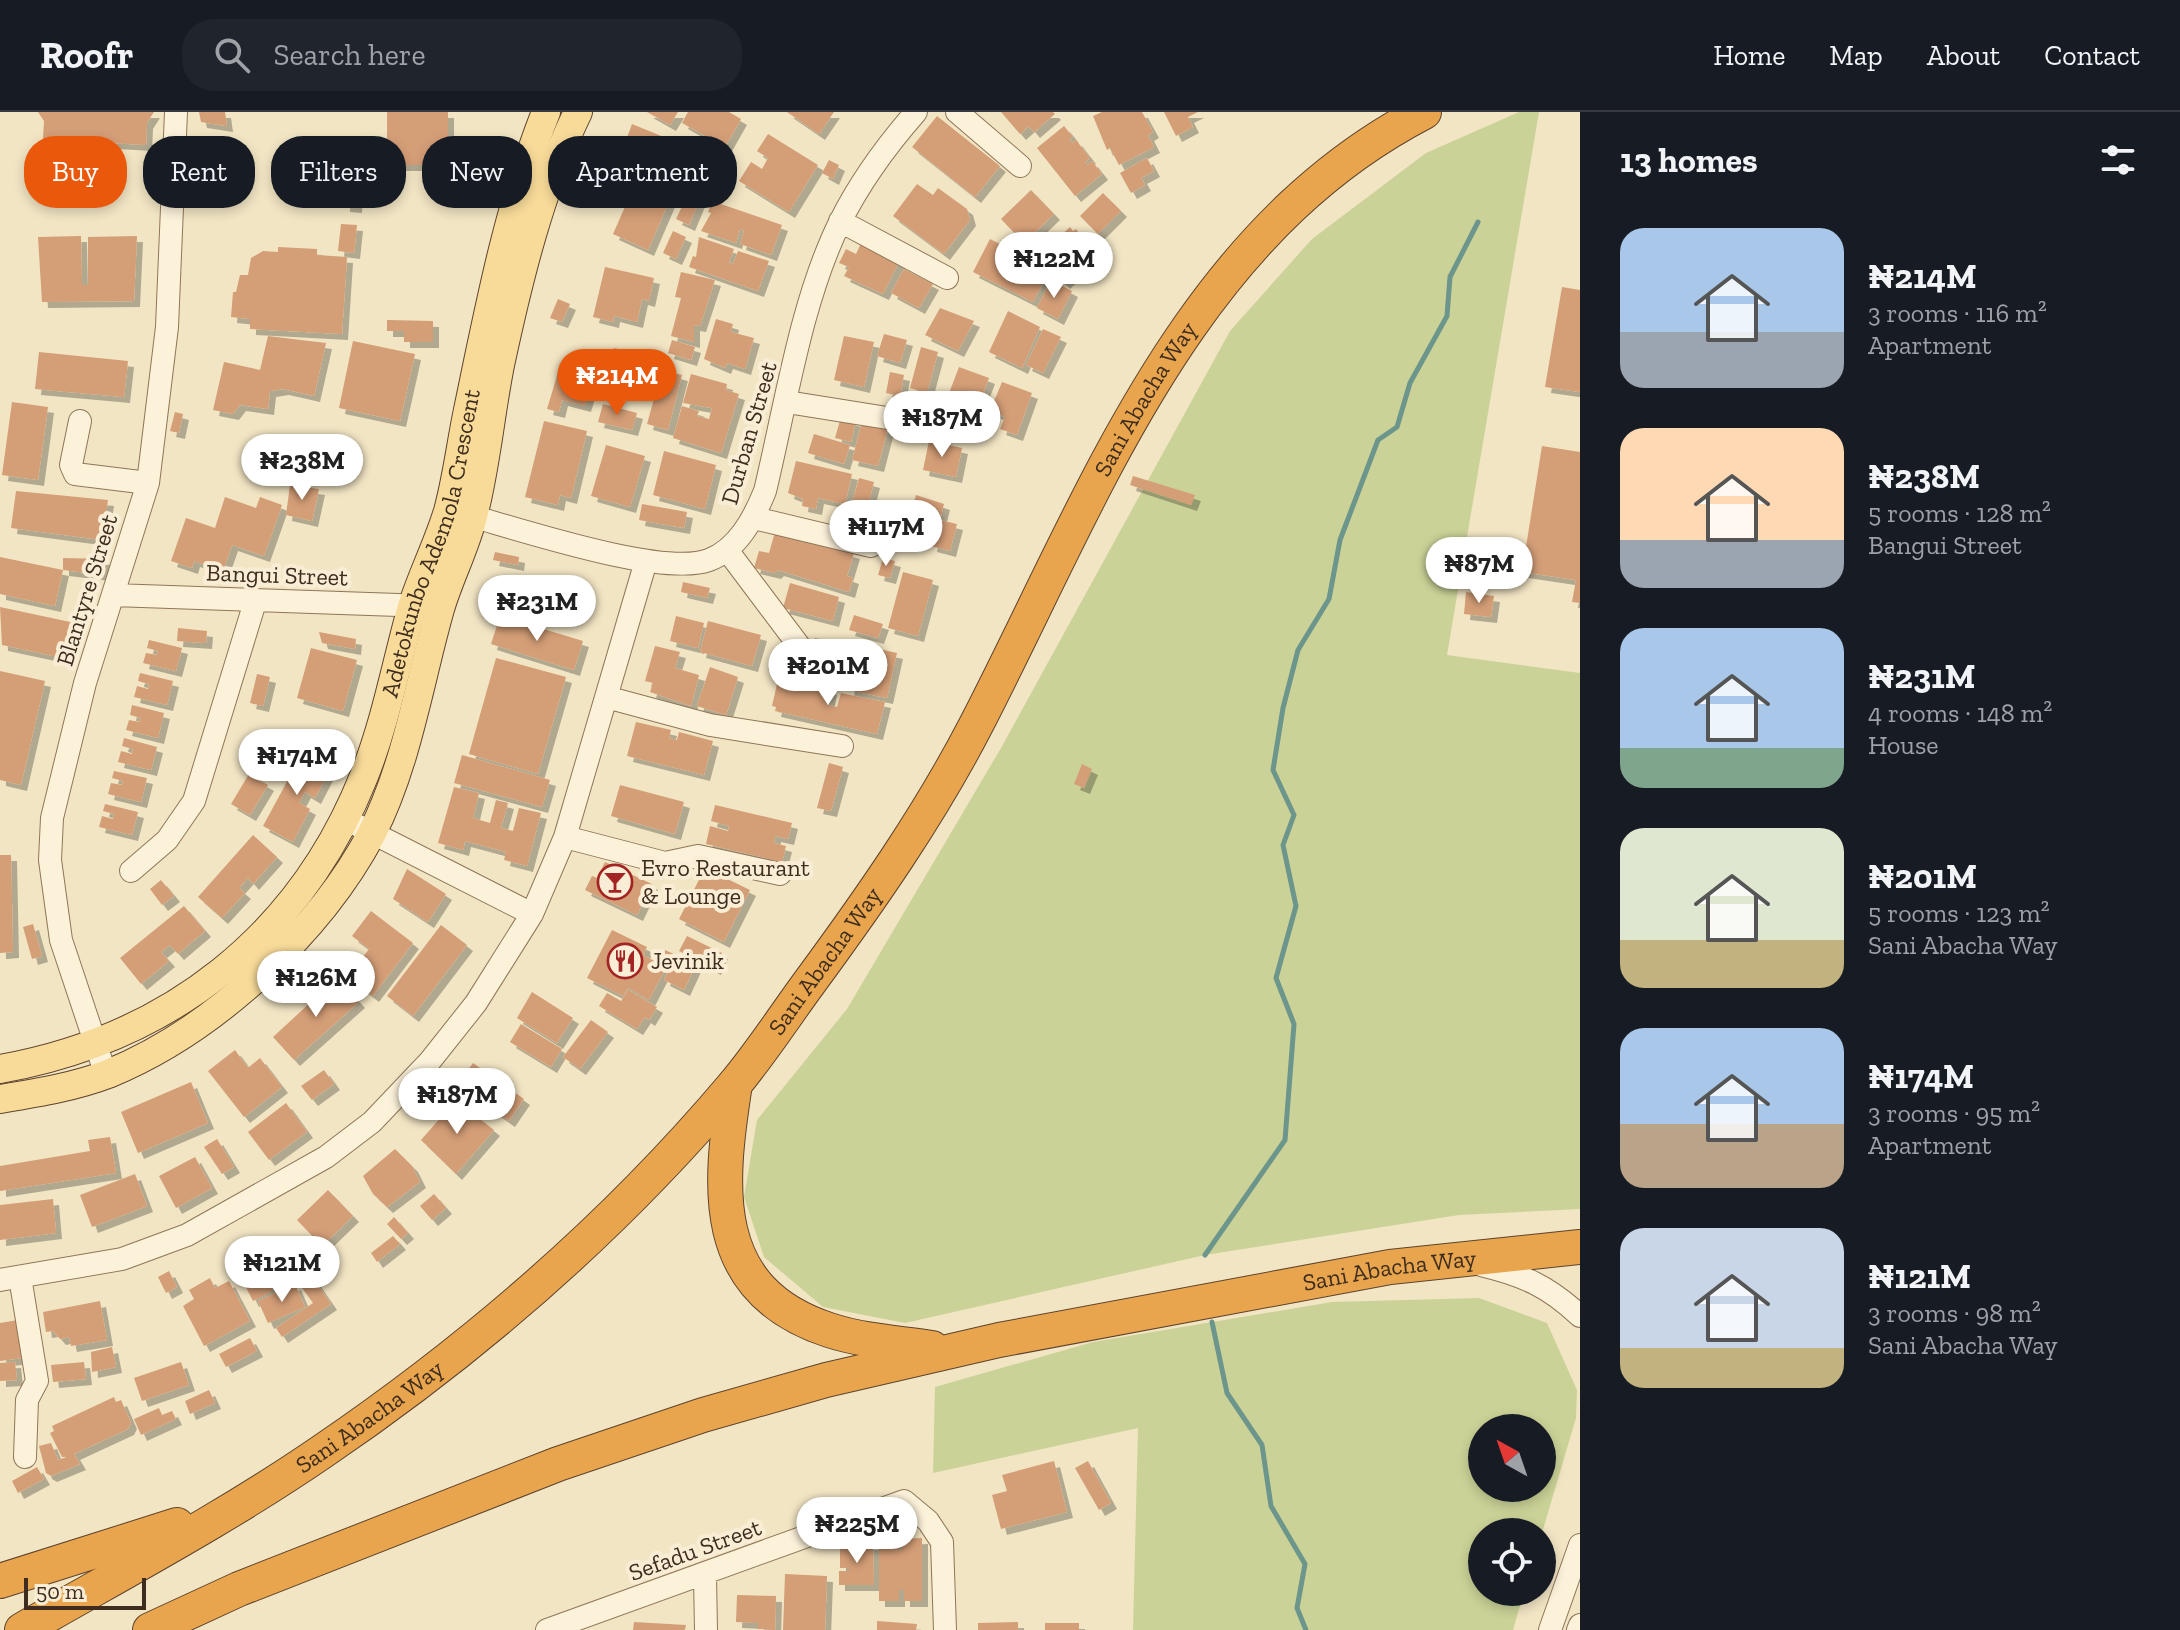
<!DOCTYPE html>
<html lang="en">
<head>
<meta charset="utf-8">
<style>
  :root { --surface:#171b24; --page:#20242c; --text:#f1f3f6; --muted:#9ea1a6; --line:#363941; --accent:#ea580c }
  body { margin:0; font-family:"Zilla Slab",serif; background:var(--page); color:var(--text); height:100vh; display:flex; flex-direction:column; font-size:30px; white-space:nowrap }
  * { box-sizing:border-box; margin:0 }
  p { font-size:26px; color:var(--muted) }
  .icon { flex:none; width:44px; height:44px; fill:none; stroke:currentColor; stroke-width:2; stroke-linecap:round; stroke-linejoin:round }
  .map { position:relative; flex:1; overflow:hidden }
  .side { display:flex; flex-direction:column; background:var(--surface); width:600px }
  .side>* { flex:none }
  .banner { position:absolute; left:24px; top:24px; width:760px; height:72px; display:flex; gap:16px }
  .needle { width:52px; rotate:320deg }
  .fabs { position:absolute; left:1468px; top:1302px; display:grid; gap:16px }
  .fabs a { display:grid; place-items:center; width:88px; height:88px; border-radius:50%; background:var(--surface); box-shadow:0 4px 12px #0003; font-size:40px }
  .scale { position:absolute; left:24px; bottom:20px; width:122px; box-sizing:border-box; padding-left:8px; border:4px solid #3e2d1e; border-top:0; font-size:22px; line-height:28px; white-space:nowrap; color:#3e2d1e; -webkit-text-stroke:6px #f9eed5; paint-order:stroke }
  .price { position:absolute; translate:-50% -68px; padding:0 18px; border-radius:28px; background:#fff; color:#222; font-size:26px; line-height:52px; filter:drop-shadow(0 2px 4px #0008) }
  .price::after { content:''; position:absolute; left:50%; top:48px; width:24px; height:18px; margin-left:-12px; background:inherit; clip-path:polygon(0 0,100% 0,50% 100%) }
  .price.selected { background:var(--accent); color:#fff }
  ul { padding:0; list-style:none }
  li { display:flex; align-items:center; gap:24px; height:200px; padding:0 40px }
  li span { display:grid; place-items:center; flex:none; width:224px; height:160px; border-radius:24px; color:#555 }
  li>.icon { margin-inline-start:auto }
  span .icon { width:96px; height:96px; fill:#fffc; stroke-width:1 }
  li b { font-size:34px }
  h2 { display:flex; justify-content:space-between; align-items:center; height:96px; padding:0 40px; font-size:34px }
  .pill { padding:0 28px; border-radius:32px; background:var(--surface); box-shadow:0 4px 12px #0003; font-size:28px; line-height:72px }
  .pill.selected { background:var(--accent); color:#fff }
  header { display:flex; align-items:center; gap:48px; box-sizing:border-box; height:112px; padding:0 40px; background:var(--surface); border-bottom:2px solid var(--line) }
  header strong { font-size:38px }
  nav { display:flex; gap:44px; margin-inline-start:auto; font-size:28px }
  .search { width:560px; height:72px; background:var(--page); display:flex; align-items:center; gap:20px; box-sizing:border-box; padding:0 28px; border-radius:32px; color:var(--muted); font-size:30px }
  main { display:flex; flex:1; min-height:0 }
  .map>svg:first-child { display:block }
</style>
</head>
<body>
<header>
<strong>Roofr</strong>
<div class="search"><svg class="icon" aria-label="search" viewBox="0 0 24 24"><circle cx="10" cy="10" r="6"/><path d="M15 15l6 6"/></svg>Search here</div>
<nav><a>Home</a><a>Map</a><a>About</a><a>Contact</a></nav>
</header>
<main>
<div class="map">
<svg width="1580" height="1518" viewBox="0 0 1580 1518">
  <defs>
    <filter id="shadow"><feDropShadow dx="6" dy="6" stdDeviation="0" flood-color="#0004"/></filter>
  </defs>
  <rect width="100%" height="100%" fill="#f2e5c4"/>
  <path fill="#cbd297" fill-rule="evenodd" d="M1519,0H1539L1447,543L1580,561V1097L1459,1103L1205,1143L905,1211L823,1195L764,1145L744,1085L757,1008L847,897L1001,636L1230,219L1312,127L1426,41Z
    M1479,1186L1547,1211L1577,1278L1576,1306L1542,1421L1482,1420V1480H1524L1513,1518H1133L1138,1316L933,1361L935,1275L1093,1230L1332,1190ZM1482,1316H1542V1376H1482Z"/>
  <g fill="none" stroke-linecap="round" stroke-linejoin="round">
    <path stroke="#6c958b" stroke-width="5" d="M1205,1143L1285,1028L1294,912L1276,866L1296,794L1283,733L1294,703L1273,658L1283,596L1298,538L1329,487L1340,428L1378,328L1397,315L1410,271L1447,204L1450,165L1478,110
      M1212,1210L1227,1281L1262,1333L1271,1394L1305,1452L1297,1496L1306,1518"/>
  </g>
  <path fill="#d49e77" filter="url(#shadow)" d="M38,0H154L147,11L146,33L43,27L44,9Z
    M199,0H225L227,14L201,10Z
    M387,0H448V53H387Z
    M647,0H678L670,13Z
    M688,0H729L741,7L725,35L682,11Z
    M787,0H834L819,22Z
    M1001,0H1053L1055,2L1034,20L1029,14L1020,22Z
    M1102,0H1142L1153,20L1148,23L1154,35L1119,53L1110,36L1107,38L1093,4Z
    M1164,0H1198L1188,5L1193,15L1176,24Z
    M937,4L1000,54L975,85L912,35Z
    M632,12L693,37L684,58L624,34Z
    M1064,14L1073,25L1069,28L1072,31L1076,28L1090,46L1085,50L1088,53L1092,49L1102,62L1075,84L1037,36Z
    M768,22L818,53L789,100L739,69L751,50L762,57L768,46L757,39Z
    M205,25L206,41L194,42L193,26Z
    M1147,46L1154,59L1141,66L1145,73L1131,81L1120,61Z
    M829,48L839,53L833,67L822,61Z
    M638,65L673,80L648,138L613,122Z
    M917,72L933,83L938,76L967,97L970,108L944,142L893,104Z
    M345,76H357L356,95L344,94Z
    M1031,78L1054,102L1024,131L1001,107Z
    M1103,81L1121,99L1098,122L1080,104Z
    M687,84L699,89L689,113L676,107Z
    M712,89L782,113L771,143L740,132L744,119L740,117L736,131L701,119L711,101L708,100Z
    M341,112L357,113L354,141L338,139Z
    M1070,115L1073,119L1076,117L1087,133L1060,157L1044,139Z
    M673,119L686,125L676,147L663,141Z
    M81,124L82,173H88V125L137,124L134,189L42,190L38,125Z
    M699,125L734,137L729,150L733,152L738,139L769,149L758,179L689,155L693,144L696,145Z
    M990,127L1050,157L1033,190L973,160Z
    M862,129L900,148L883,182L844,164L849,155L839,151L846,137L856,142Z
    M278,135L317,137V143L347,145L342,222L250,217V207L231,205L233,180H236L240,163H248L251,146L263,139L278,140Z
    M1074,153L1079,157L1064,171L1057,164Z
    M605,155L654,166L649,189L642,187L637,210L614,204L613,210L593,205Z
    M904,157L933,172L919,196L891,181Z
    M681,160L715,168L700,214L694,213V230L671,224L681,186L675,185Z
    M1051,168L1072,179L1058,207L1037,196Z
    M1562,175L1580,178V280L1545,275Z
    M558,187L570,192L562,210L550,206Z
    M940,196L974,209L958,239L925,223Z
    M1008,199L1040,215L1022,256L989,240Z
    M716,207L733,212L731,220L754,226L745,257L727,251L725,256L704,247Z
    M387,208L433,209V230H404V219H387Z
    M1043,217L1061,225L1043,261L1026,253Z
    M884,222L907,228L900,251L877,244Z
    M268,224L326,231L314,284L283,277L270,279L268,297L240,293L233,302L213,298L224,250L260,258Z
    M844,224L874,230L864,275L834,268Z
    M672,228L695,235L691,248L668,241Z
    M353,229L415,242L400,309L339,296Z
    M921,235L938,240L927,281L910,276Z
    M614,236L641,243L635,266L648,270L645,282L605,272Z
    M39,240L128,249L124,285L35,277Z
    M959,255L989,266L978,295L964,290L959,302L943,297Z
    M559,257L593,267L585,294L562,288L559,300L547,297Z
    M662,258L682,263L668,318L647,312Z
    M890,260L904,263L900,284L886,281Z
    M691,262L727,272L726,278L739,282L721,341L673,326L682,294L699,299L697,304L709,307L712,296L683,291Z
    M1002,270L1032,281L1017,323L1000,317L1005,305L990,299Z
    M12,290L48,295L38,368L2,363Z
    M603,292L637,301L632,318L598,310Z
    M175,300L183,302L179,321L170,319Z
    M841,305L856,309L851,330L835,326Z
    M544,309L587,319L571,386L560,383L558,393L525,385Z
    M862,310L888,316L878,354L852,348Z
    M814,322L850,333L844,352L808,341Z
    M929,329L962,336L956,365L923,358Z
    M606,333L645,344L630,395L591,384Z
    M1542,334L1580,340V491L1572,490L1576,468L1522,460Z
    M664,339L716,353L705,397L653,383Z
    M796,349L852,362L845,392L818,386L816,397L802,394L803,387L788,381Z
    M1133,364L1195,383L1191,393L1130,373Z
    M859,366L874,370L865,405L849,401Z
    M290,373L319,377L312,409L286,403Z
    M16,379L108,388L102,428L11,416Z
    M916,383L944,392L940,408L957,412L950,439L931,434L932,429L921,426L920,431L904,426Z
    M225,385L256,396L260,385L282,393L264,444L232,433L223,459L194,449L192,456L171,449L186,406L215,416Z
    M642,392L687,400L684,416L639,408Z
    M775,420L854,441L847,464L853,466L849,480L778,458L775,461L754,456L759,439L769,441Z
    M495,440L519,445L518,453L493,448Z
    M0,445L63,458L55,494L0,482Z
    M63,446L107,447L104,463L63,458Z
    M883,446L895,449L890,466L878,463Z
    M903,460L933,468L918,524L888,516Z
    M506,467L515,468L510,494L502,493Z
    M683,470L710,476L707,486L681,480Z
    M790,471L839,485L833,509L783,496Z
    M1466,480L1494,484L1491,505L1464,502Z
    M0,495L75,511L68,547L2,533Z
    M854,503L883,512L878,526L849,518Z
    M500,504L583,529L574,558L491,532Z
    M676,504L704,511L698,536L670,529Z
    M708,509L761,523L752,554L700,540Z
    M178,516L207,519L206,531L177,529Z
    M319,520L356,527L355,537L322,531Z
    M815,526L844,532L840,540L814,534Z
    M149,528L182,536L176,559L143,551L146,541L157,543L158,539L147,536Z
    M857,532L897,541L887,586L848,578L850,565L844,564L848,547L853,548Z
    M655,534L680,540L675,556L699,563L691,594L650,580L653,571L645,569Z
    M311,536L357,548L343,599L297,586Z
    M773,542L803,551L799,567L768,558Z
    M496,546L566,565L538,662L469,642Z
    M710,555L738,565L726,603L697,594Z
    M0,559L45,569L21,673L0,668Z
    M140,561L173,569L167,593L134,585L137,574L148,577L149,572L138,569Z
    M257,562L270,565L263,594L250,591Z
    M783,567L831,577L828,593L837,595L841,581L885,590L877,622L775,599L776,595L772,594L777,572L782,574Z
    M132,593L164,601L158,626L126,618L129,608L139,610L141,606L130,603Z
    M636,610L671,618L669,626L677,628L679,620L713,629L704,663L627,644Z
    M124,626L157,635L151,658L118,650L121,639L132,642L133,637L122,634Z
    M303,640L331,655L315,686L305,680L299,691L310,697L293,730L263,714Z
    M462,643L550,668L542,695L454,671Z
    M829,651L843,655L831,699L817,696Z
    M1082,652L1092,657L1084,676L1074,672Z
    M114,659L147,666L141,690L108,682L111,671L122,673L123,669L112,666Z
    M249,662L268,673L250,703L231,692Z
    M620,673L684,690L675,722L611,704Z
    M454,675L479,681L473,706L490,711L496,688L508,691L501,716L513,719L519,696L541,701L527,754L504,748L506,740L465,729L463,738L438,731Z
    M105,692L138,700L132,723L99,715L102,704L113,707L114,702L103,699Z
    M715,693L792,711L788,727L775,724L774,731L786,734L782,750L706,732L710,714L728,719L729,714L711,709Z
    M253,723L277,745L253,772L248,766L239,776L245,781L222,806L198,785Z
    M0,743H11L13,840L0,841Z
    M605,750L652,772L637,803L585,778L592,764L597,766Z
    M705,756L750,778L724,830L679,807Z
    M407,757L446,782L428,810L393,787Z
    M161,768L174,784L162,793L150,777Z
    M184,794L205,819L178,842L170,833L161,840L169,849L141,872L120,846Z
    M371,799L413,831L373,884L348,865L369,837L352,824Z
    M33,812L42,844L32,847L23,815Z
    M441,813L467,833L413,904L387,884Z
    M612,818L647,835L643,843L666,855L649,888L628,876L623,884L587,866Z
    M687,824L722,841L715,857L679,839Z
    M665,838L696,852L684,878L664,868L670,855L659,850Z
    M337,866L359,890L294,948L273,925Z
    M628,878L657,895L649,908L645,905L637,917L599,894L607,881L621,889Z
    M532,880L573,906L557,931L517,906Z
    M591,908L608,920L580,957L563,945Z
    M521,912L562,937L551,955L510,930Z
    M235,938L248,956L260,946L282,975L244,1005L208,959Z
    M473,951L524,987L509,1009L457,973Z
    M324,958L334,972L312,988L301,974Z
    M191,970L208,1011L138,1041L121,1000Z
    M456,988L494,1018L456,1062L421,1028Z
    M286,991L307,1020L269,1048L248,1020Z
    M110,1025L116,1061L0,1079V1054L90,1039L88,1028Z
    M217,1027L234,1055L222,1062L204,1035Z
    M395,1037L412,1054L420,1070L387,1095L373,1082L363,1064Z
    M195,1045L212,1076L176,1096L159,1064Z
    M135,1062L147,1094L92,1115L80,1083Z
    M328,1078L353,1104L322,1134L297,1108Z
    M434,1082L446,1096L432,1108L420,1094Z
    M53,1087L56,1121L0,1128V1093Z
    M394,1105L408,1121L401,1127L387,1112Z
    M393,1124L400,1132L377,1150L371,1141Z
    M275,1128L296,1167L276,1177L269,1163L266,1165L273,1179L253,1189L233,1150Z
    M169,1159L177,1175L166,1181L158,1165Z
    M309,1160L331,1192L282,1225L276,1216L313,1191L297,1169Z
    M210,1166L215,1176L229,1169L250,1209L204,1234L183,1194L194,1187L189,1178Z
    M295,1172L305,1195L268,1211L258,1189Z
    M100,1189L107,1228L71,1234L69,1225L60,1227L53,1219L46,1220L43,1200Z
    M18,1208L22,1246L0,1249V1211Z
    M250,1226L257,1239L226,1255L219,1242Z
    M112,1235L116,1255L92,1260L91,1240Z
    M15,1250L17,1268L0,1269V1251Z
    M84,1250L86,1267L53,1270L51,1253Z
    M181,1250L189,1273L142,1289L134,1266Z
    M209,1278L215,1291L190,1302L185,1289Z
    M114,1285L116,1290L121,1288L131,1311L128,1317L74,1342L80,1352L51,1364L46,1361L39,1334L51,1331L58,1348L67,1345H62L50,1321L54,1319L52,1314Z
    M159,1296L162,1303L172,1299L176,1307L141,1323L134,1307Z
    M1054,1349L1067,1400L1001,1417L992,1383L1007,1379L1002,1363Z
    M1088,1349L1111,1391L1099,1398L1075,1356Z
    M37,1355L44,1367L18,1381L12,1369Z
    M879,1426H899V1438H902V1427L922,1426V1489H904V1478H899V1489H879Z
    M840,1432H873L874,1473H839V1459H849V1456H840Z
    M785,1462L827,1464L825,1518H783Z
    M737,1483L776,1484L775,1518L758,1517V1511L736,1510Z
    M877,1509L917,1512L916,1518H877Z
    M634,1510L686,1513L685,1518H633Z
    M1018,1510V1518H978V1511Z
    M1045,1511H1079V1518H1045Z"/>
  <g fill="none" stroke-linecap="round" stroke-linejoin="round">
    <g stroke="#8f7658" stroke-width="24">
      <path id="minor" d="M957,0L1020,54
        M840,109L947,166
        M787,290L906,309
        M80,309L71,353L75,362L148,371
        M457,400C510,414 662,466 709,448C738,437 754,406 765,379C786,292 801,189 840,110C860,70 887,33 916,0
        M754,406L871,434
        M727,438L803,539
        M113,483L427,494
        M606,585L710,613L842,634
        M345,707L532,802
        M565,725L665,751L698,744L780,762
        M131,759L167,728L194,689L255,490
        M106,963L61,828L50,748L52,706L85,571L148,371L167,215L176,0
        M1481,1153C1523,1163 1548,1174 1580,1204
        M20,1165L37,1269L27,1288L25,1345
        M0,1168L122,1147L187,1123L326,1045L372,1010L430,949L476,891L532,802L565,725L646,449
        M705,1464L706,1518
        M547,1518L904,1389L928,1409L942,1430L945,1518
        M1550,1518L1580,1433
        M1578,1518L1580,1513"/>
    </g>
    <g stroke="#5d432d" stroke-width="30">
      <g id="major">
        <path id="s1" d="M0,957C169,927 300,825 364,664C386,609 396,552 412,495C422,463 438,432 448,399C457,366 461,331 468,298C489,197 508,96 546,0"/>
        <path d="M0,987C36,981 74,975 108,962C213,919 319,821 372,721C407,652 419,571 440,497C449,466 465,436 473,404C486,355 490,303 500,253C518,169 540,78 578,0"/>
      </g>
    </g>
    <g stroke="#5d432d" stroke-width="36">
      <g id="highway">
        <path d="M735,972C719,1074 707,1178 829,1218C862,1229 899,1231 932,1236"/>
        <path d="M0,1469L177,1413"/>
        <path id="s2" d="M22,1518C123,1460 227,1405 323,1339C474,1236 616,1113 734,973C761,941 784,905 809,871C870,788 929,704 976,613C1093,387 1185,124 1424,0"/>
        <path id="s3" d="M150,1518L239,1477L558,1352L703,1303L826,1268L999,1228L1390,1155L1580,1135"/>
      </g>
    </g>
    <use href="#minor" stroke="#fcf1d9" stroke-width="22"/>
    <use href="#major" stroke="#f8db99" stroke-width="28"/>
    <use href="#highway" stroke="#e8a54e" stroke-width="34"/>
  </g>
  <defs>
    <g id="bar-ring" transform="scale(1.8)"><circle r="9.5" fill="#f9eed5" stroke="#a42323" stroke-width="1.5"/><path d="M-6-5H6L.8 .8V4.5H3.5V6h-7V4.5H-.8V.8Z" fill="#a42323"/></g>
    <g id="restaurant-ring" transform="scale(1.8)"><circle r="9.5" fill="#f9eed5" stroke="#a42323" stroke-width="1.5"/><path d="M-5-6h1v4h1v-4h1v4h1v-4h1v5L-1.5 .5V6h-2V.5L-5-1ZM5-6V6H3V1.5H1.5Q1.5-4 5-6Z" fill="#a42323"/></g>
  </defs>
  <g fill-rule="evenodd">
    <use href="#bar-ring" x="615" y="770"/>
    <use href="#restaurant-ring" x="625" y="849"/>
  </g>
  <g text-anchor="middle" stroke-width="8" stroke-linejoin="round" paint-order="stroke">
    <g font-size="24" fill="#3e2d1e" stroke="#f9eed5">
      <text dy="8" stroke="none"><textPath href="#s2" startOffset="1704">Sani Abacha Way</textPath></text>
      <text transform="translate(749 321) rotate(-74)" y="8">Durban Street</text>
      <text dy="8" stroke="none"><textPath href="#s1" startOffset="732">Adetokunbo Ademola Crescent</textPath></text>
      <text transform="translate(277 463) rotate(2)" y="8">Bangui Street</text>
      <text transform="translate(87 478) rotate(-73)" y="8">Blantyre Street</text>
      <text dy="8" stroke="none"><textPath href="#s2" startOffset="1056">Sani Abacha Way</textPath></text>
      <text dy="8" stroke="none"><textPath href="#s3" startOffset="1296">Sani Abacha Way</textPath></text>
      <text dy="8" stroke="none"><textPath href="#s2" startOffset="408">Sani Abacha Way</textPath></text>
      <text transform="translate(695 1438) rotate(-20)" y="8">Sefadu Street</text>
    </g>
    <g font-size="24" fill="#3e2d1e" stroke="#f9eed5" text-anchor="start">
      <text x="641" y="764">Evro Restaurant<tspan x="641" dy="28">&amp; Lounge</tspan></text>
      <text x="651" y="857">Jevinik</text>
    </g>
  </g>
</svg>
<div class="fabs">
<a><svg class="needle" viewBox="-14 -14 28 28"><path d="M0-13l5 13h-10z" fill="#e53935"/><path d="M0 13l5-13h-10z" fill="#9ea1a6"/></svg></a>
<a><svg class="icon" aria-label="locate" viewBox="0 0 24 24"><circle cx="12" cy="12" r="6"/><path d="M12 2v4M12 18v4M2 12h4M18 12h4"/></svg></a>
</div>
<div class="scale">50 m</div>
<b class="price" style="left:1054px;top:188px">₦122M</b>
<b class="price selected" style="left:617px;top:305px">₦214M</b>
<b class="price" style="left:942px;top:347px">₦187M</b>
<b class="price" style="left:302px;top:390px">₦238M</b>
<b class="price" style="left:886px;top:456px">₦117M</b>
<b class="price" style="left:1479px;top:493px">₦87M</b>
<b class="price" style="left:537px;top:531px">₦231M</b>
<b class="price" style="left:828px;top:595px">₦201M</b>
<b class="price" style="left:297px;top:685px">₦174M</b>
<b class="price" style="left:316px;top:907px">₦126M</b>
<b class="price" style="left:457px;top:1024px">₦187M</b>
<b class="price" style="left:282px;top:1192px">₦121M</b>
<b class="price" style="left:857px;top:1453px">₦225M</b>
<div class="banner">
<a class="pill selected">Buy</a>
<a class="pill">Rent</a>
<a class="pill">Filters</a>
<a class="pill">New</a>
<a class="pill">Apartment</a>
</div>
</div>
<section class="side">
<h2>13 homes<svg class="icon" aria-label="filters" viewBox="0 0 24 24"><path d="M4 7h16M4 17h16"/><circle cx="9" cy="7" r="2"/><circle cx="15" cy="17" r="2"/></svg></h2>
<ul>
<li><span style="background:linear-gradient(#a9c7e8 65%,#9aa5b1 0)"><svg class="icon" aria-label="home" viewBox="0 0 24 24"><path d="M3 11l9-7 9 7M6 9v11h12V9"/></svg></span><div><b>₦214M</b><p>3 rooms · 116 m²</p><p>Apartment</p></div></li>
<li><span style="background:linear-gradient(#ffd9b3 70%,#9aa5b1 0)"><svg class="icon" aria-label="home" viewBox="0 0 24 24"><path d="M3 11l9-7 9 7M6 9v11h12V9"/></svg></span><div><b>₦238M</b><p>5 rooms · 128 m²</p><p>Bangui Street</p></div></li>
<li><span style="background:linear-gradient(#a9c7e8 75%,#7fa58c 0)"><svg class="icon" aria-label="home" viewBox="0 0 24 24"><path d="M3 11l9-7 9 7M6 9v11h12V9"/></svg></span><div><b>₦231M</b><p>4 rooms · 148 m²</p><p>House</p></div></li>
<li><span style="background:linear-gradient(#dfe7d0 70%,#c2b280 0)"><svg class="icon" aria-label="home" viewBox="0 0 24 24"><path d="M3 11l9-7 9 7M6 9v11h12V9"/></svg></span><div><b>₦201M</b><p>5 rooms · 123 m²</p><p>Sani Abacha Way</p></div></li>
<li><span style="background:linear-gradient(#a9c7e8 60%,#b9a48a 0)"><svg class="icon" aria-label="home" viewBox="0 0 24 24"><path d="M3 11l9-7 9 7M6 9v11h12V9"/></svg></span><div><b>₦174M</b><p>3 rooms · 95 m²</p><p>Apartment</p></div></li>
<li><span style="background:linear-gradient(#c9d6e8 75%,#c2b280 0)"><svg class="icon" aria-label="home" viewBox="0 0 24 24"><path d="M3 11l9-7 9 7M6 9v11h12V9"/></svg></span><div><b>₦121M</b><p>3 rooms · 98 m²</p><p>Sani Abacha Way</p></div></li>
</ul>
</section>
</main>
</body>
</html>
